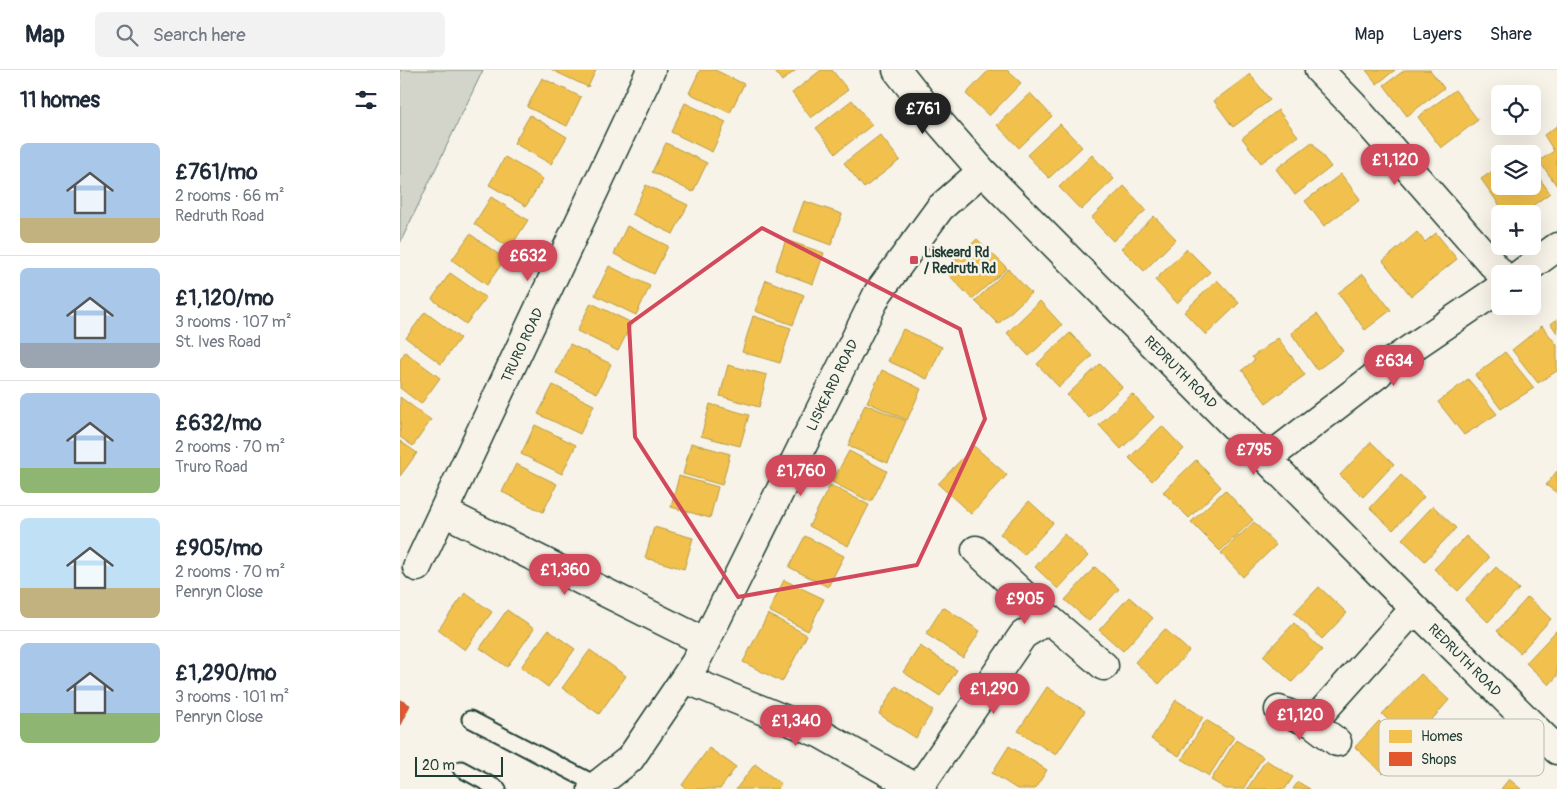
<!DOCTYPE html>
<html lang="en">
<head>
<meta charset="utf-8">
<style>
  :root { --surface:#fff; --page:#f2f2f3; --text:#1f2937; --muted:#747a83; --line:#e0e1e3; --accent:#d1495b }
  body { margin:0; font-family:Pangolin,sans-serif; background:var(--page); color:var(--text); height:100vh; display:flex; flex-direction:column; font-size:19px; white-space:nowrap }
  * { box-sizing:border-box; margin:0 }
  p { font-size:16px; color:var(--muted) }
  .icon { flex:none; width:28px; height:28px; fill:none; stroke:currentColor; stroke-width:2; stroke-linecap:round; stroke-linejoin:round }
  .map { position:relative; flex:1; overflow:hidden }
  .sheet { display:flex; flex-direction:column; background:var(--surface); width:400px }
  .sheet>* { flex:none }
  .controls { position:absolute; left:1091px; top:15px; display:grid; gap:10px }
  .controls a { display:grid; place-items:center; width:50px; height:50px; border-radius:8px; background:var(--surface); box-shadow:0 5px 20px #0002; font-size:25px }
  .scale { position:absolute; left:15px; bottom:12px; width:88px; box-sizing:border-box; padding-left:5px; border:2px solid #1f3d34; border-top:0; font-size:14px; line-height:18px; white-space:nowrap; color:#1f3d34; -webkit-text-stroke:4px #f7f3e8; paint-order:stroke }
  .price { position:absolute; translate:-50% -42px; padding:0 11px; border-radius:18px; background:var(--accent); color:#fff; font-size:16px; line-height:32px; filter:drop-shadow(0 1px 2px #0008) }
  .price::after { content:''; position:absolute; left:50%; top:30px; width:15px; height:11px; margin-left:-8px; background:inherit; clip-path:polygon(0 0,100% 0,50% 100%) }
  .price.active { background:#222; color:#fff }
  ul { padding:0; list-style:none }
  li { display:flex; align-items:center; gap:15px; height:125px; padding:0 20px }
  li+li { border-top:1px solid var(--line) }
  li span { display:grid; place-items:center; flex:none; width:140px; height:100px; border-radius:8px; color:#555 }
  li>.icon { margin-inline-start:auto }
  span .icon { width:60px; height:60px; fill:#fffc; stroke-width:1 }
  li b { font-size:21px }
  h2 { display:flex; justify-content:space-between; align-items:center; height:60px; padding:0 20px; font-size:21px }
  header { display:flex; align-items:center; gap:30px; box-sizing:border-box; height:70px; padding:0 25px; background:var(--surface); border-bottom:1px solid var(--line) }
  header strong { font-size:24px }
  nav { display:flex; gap:28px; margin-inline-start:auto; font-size:18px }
  .search { width:350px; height:45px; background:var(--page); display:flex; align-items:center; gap:12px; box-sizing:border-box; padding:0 18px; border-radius:8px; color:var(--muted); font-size:19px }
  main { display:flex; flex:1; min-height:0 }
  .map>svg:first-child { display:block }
</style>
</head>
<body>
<header>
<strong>Map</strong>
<div class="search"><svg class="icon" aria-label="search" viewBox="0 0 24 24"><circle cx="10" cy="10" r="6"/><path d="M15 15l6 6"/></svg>Search here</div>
<nav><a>Map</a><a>Layers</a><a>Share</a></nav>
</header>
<main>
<section class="sheet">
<h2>11 homes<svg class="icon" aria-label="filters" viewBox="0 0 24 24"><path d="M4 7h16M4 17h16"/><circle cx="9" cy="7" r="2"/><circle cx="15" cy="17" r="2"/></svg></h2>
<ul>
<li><span style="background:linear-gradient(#a9c7e8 75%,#c2b280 0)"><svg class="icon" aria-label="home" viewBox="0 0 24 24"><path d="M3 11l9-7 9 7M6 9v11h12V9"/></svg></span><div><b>£761/mo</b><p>2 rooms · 66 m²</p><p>Redruth Road</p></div></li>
<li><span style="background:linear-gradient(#a9c7e8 75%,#9aa5b1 0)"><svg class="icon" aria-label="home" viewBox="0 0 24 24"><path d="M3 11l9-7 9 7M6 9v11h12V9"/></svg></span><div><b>£1,120/mo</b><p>3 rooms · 107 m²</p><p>St. Ives Road</p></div></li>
<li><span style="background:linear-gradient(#a9c7e8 75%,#8fb573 0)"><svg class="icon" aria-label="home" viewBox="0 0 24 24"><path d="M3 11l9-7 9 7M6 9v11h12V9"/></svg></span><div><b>£632/mo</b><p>2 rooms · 70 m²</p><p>Truro Road</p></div></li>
<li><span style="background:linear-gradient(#bfe0f5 70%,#c2b280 0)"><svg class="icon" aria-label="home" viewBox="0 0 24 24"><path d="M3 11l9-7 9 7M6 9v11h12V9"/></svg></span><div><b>£905/mo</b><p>2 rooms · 70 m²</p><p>Penryn Close</p></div></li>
<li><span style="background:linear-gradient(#a9c7e8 70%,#8fb573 0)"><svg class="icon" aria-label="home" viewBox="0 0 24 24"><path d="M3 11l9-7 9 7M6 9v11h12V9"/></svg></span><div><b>£1,290/mo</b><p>3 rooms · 101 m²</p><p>Penryn Close</p></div></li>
</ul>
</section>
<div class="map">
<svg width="1157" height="719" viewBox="0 0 1157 719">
  <rect width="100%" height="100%" fill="#f7f3e8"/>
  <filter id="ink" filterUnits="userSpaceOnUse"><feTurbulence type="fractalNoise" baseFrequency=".02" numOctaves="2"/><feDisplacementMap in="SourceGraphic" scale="10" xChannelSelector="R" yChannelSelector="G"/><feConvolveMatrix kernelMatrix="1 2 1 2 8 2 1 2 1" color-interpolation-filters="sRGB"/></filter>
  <g filter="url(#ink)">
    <path fill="#d3d5ca" stroke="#79897f" d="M0,0H83L0,173Z"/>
    <path fill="#f2c14e" stroke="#b39946" d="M152,0H196L188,17Z
      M300,0H315L344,14L330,43L289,23Z
      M374,0H396L382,11Z
      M421,0H432L448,20L411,48L392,23Z
      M589,0H607L621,13L589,46L566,24Z
      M966,0H995L977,14Z
      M1005,0H1030L1044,18L1007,46L984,15Z
      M850,4L870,30L833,57L814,31Z
      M142,8L181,27L167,56L127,37Z
      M1055,20L1078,50L1041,78L1018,47Z
      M630,23L652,46L619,78L597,55Z
      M452,30L472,55L436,83L416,58Z
      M285,33L326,52L312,82L271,62Z
      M878,40L898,66L861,93L842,68Z
      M130,45L167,67L151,94L114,73Z
      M660,54L682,77L649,108L627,85Z
      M1157,56V116L1139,91L1154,81L1144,65Z
      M480,65L500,90L464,118L444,93Z
      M912,72L931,97L895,125L876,99Z
      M266,73L307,93L293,122L252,102Z
      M692,85L714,109L681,140L659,117Z
      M105,87L143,109L126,136L89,115Z
      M1100,96V116H1132V98L1150,123L1121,144H1106L1081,109Z
      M941,104L960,129L924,156L905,131Z
      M246,115L288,135L273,164L232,144Z
      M724,116L746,140L713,171L691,148Z
      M91,127L128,150L110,178L74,154Z
      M404,131L442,144L431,175L393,161Z
      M754,146L776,169L744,201L721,178Z
      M227,156L268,176L254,204L214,184Z
      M1017,162L1025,172L1036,163L1057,189L1011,226L983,191Z
      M70,164L105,189L87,215L52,190Z
      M577,169L607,198L572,229L544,200Z
      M386,170L424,183L413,214L375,200Z
      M787,179L810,202L777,233L755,210Z
      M209,196L250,216L236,245L195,225Z
      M608,199L631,223L598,254L575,231Z
      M50,203L86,228L66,254L32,229Z
      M963,204L991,240L965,260L938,223Z
      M366,210L404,225L393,255L355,241Z
      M817,210L839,233L806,265L784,242Z
      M640,231L662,255L629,286L607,263Z
      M191,233L232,253L218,281L177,261Z
      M25,242L60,268L41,294L6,268Z
      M917,244L943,281L917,300L891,263Z
      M353,246L391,258L380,293L342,282Z
      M1157,249V263L1151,254Z
      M1142,256L1157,275V301L1138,313L1112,280Z
      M503,259L542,277L527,309L488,291Z
      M670,263L692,286L659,317L637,294Z
      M878,268L905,305L866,333L842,300L855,290L852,287Z
      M170,274L211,294L197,323L156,303Z
      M5,282L40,308L21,334L0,318V290Z
      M1105,282L1134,318L1101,339L1075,305Z
      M700,294L722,317L689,348L667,325Z
      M328,295L367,305L359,337L320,326Z
      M482,300L521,319L507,350L467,332Z
      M1068,309L1097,344L1064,365L1038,332Z
      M153,315L194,335L180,364L138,344Z
      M732,324L754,347L721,379L699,355Z
      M0,327L31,350L13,376L0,367Z
      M310,334L349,345L340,376L301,366Z
      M465,334L506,351L488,393L448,376Z
      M135,355L176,375L162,404L121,384Z
      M762,356L784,379L752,411L729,388Z
      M0,371L17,383L0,406Z
      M971,372L994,394L963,427L940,405Z
      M291,373L330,384L322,415L283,404Z
      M574,376L607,405L571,444L538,414Z
      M449,381L487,401L471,432L432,412Z
      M796,390L821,417L789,448L763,422Z
      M116,394L157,414L143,442L102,422Z
      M1157,401V423L1146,415Z
      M1001,405L1024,427L993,460L970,438Z
      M279,406L318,417L310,448L271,437Z
      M430,415L469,435L448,476L409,456Z
      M825,420L853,450L820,481L791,452Z
      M629,431L653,453L624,485L600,464Z
      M1033,436L1056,458L1025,491L1002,469Z
      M854,452L876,475L843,507L821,483Z
      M254,457L293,468L284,499L245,488Z
      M664,464L688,486L658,519L635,497Z
      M405,466L444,486L428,517L389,497Z
      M1066,466L1089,488L1058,521L1034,499Z
      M695,497L719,519L689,551L665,530Z
      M1096,497L1119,519L1088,552L1065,530Z
      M384,510L424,529L408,561L369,541Z
      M919,517L947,543L922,569L894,543Z
      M65,523L92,542L65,580L38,560Z
      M729,527L753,548L723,581L699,560Z
      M1128,527L1151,549L1120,583L1097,561Z
      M543,537L580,561L563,588L526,564Z
      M107,540L134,559L107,597L80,578Z
      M368,544L407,565L382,612L343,592Z
      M894,553L922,580L892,612L863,586Z
      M765,559L789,581L759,614L735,592Z
      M148,560L175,579L148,617L121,597Z
      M1157,560V606L1149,615L1126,593Z
      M520,576L557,600L540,626L503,602Z
      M190,580L226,606L199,644L162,618Z
      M1021,604L1049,630L1012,672L982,644Z
      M496,616L533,640L516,668L479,644Z
      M647,617L685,641L656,685L618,661Z
      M776,630L803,647L779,686L751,669Z
      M806,650L834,667L809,706L782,689Z
      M979,651L1008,678L983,704L955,677Z
      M836,670L863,687L843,719H826L811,710Z
      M609,676L647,700L635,719H617L592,703Z
      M309,678L336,697L320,719H287L282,715Z
      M866,690L893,707L885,719H847Z
      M355,694L381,714L377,719H336Z
      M1109,709L1121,719H1101Z
      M898,712L910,719H893Z"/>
    <path fill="#e4572e" stroke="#a94f30" d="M0,630L10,635L0,655Z"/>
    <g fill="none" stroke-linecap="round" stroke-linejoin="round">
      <g stroke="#1f3d34" stroke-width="19">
        <path id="service" d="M70,649L197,715
          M61,699L98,719"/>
      </g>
      <g stroke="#1f3d34" stroke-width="31">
        <path id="minor" d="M497,0L527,38L582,101L1020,544L1157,680
          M919,0L952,34L1101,204
          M1120,204L1157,177
          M867,389L978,304L985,296L1100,218
          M44,442L305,572
          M576,480L649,549L704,596
          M17,497L251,0
          M285,609L421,664L518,719
          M879,640L912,653L937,672
          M912,653L1005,549L1020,544
          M192,719L230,689L295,593L478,223L540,138L582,101
          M518,719L623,565L649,549"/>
      </g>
      <use href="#service" stroke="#f7f3e8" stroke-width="15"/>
      <use href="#minor" stroke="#f7f3e8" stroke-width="28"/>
    </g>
  </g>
  <path fill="none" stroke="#d1495b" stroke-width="4" stroke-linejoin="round" d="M362,158L560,259L585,349L517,495L338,527L235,367L229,254Z"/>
  <rect fill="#d1495b" stroke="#f7f3e8" stroke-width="2" x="509" y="185" width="10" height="10" rx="2.5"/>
  <g text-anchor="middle" stroke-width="5" stroke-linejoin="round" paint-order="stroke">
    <g font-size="14" font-weight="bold" fill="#1f3d34" stroke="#f7f3e8" text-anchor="start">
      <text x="524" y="187">Liskeard Rd<tspan x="524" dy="16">/ Redruth Rd</tspan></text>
    </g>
    <g font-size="14" fill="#1f3d34" stroke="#f7f3e8">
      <text transform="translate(122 275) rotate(-65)" y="5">TRURO ROAD</text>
      <text transform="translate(781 302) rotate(45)" y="5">REDRUTH ROAD</text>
      <text transform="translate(432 315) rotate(-64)" y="5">LISKEARD ROAD</text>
      <text transform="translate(1065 590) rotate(45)" y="5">REDRUTH ROAD</text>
    </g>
  </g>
  <rect x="979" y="649" width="165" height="57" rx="8" fill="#f7f3e8" stroke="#b6bcb2" stroke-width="1"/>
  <rect x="989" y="660" width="23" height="13" fill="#f2c14e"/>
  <rect x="989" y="682" width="23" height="14" fill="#e4572e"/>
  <g font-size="14" fill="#1f3d34">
    <text x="1021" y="671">Homes</text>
    <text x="1021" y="694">Shops</text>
  </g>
</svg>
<div class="controls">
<a><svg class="icon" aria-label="locate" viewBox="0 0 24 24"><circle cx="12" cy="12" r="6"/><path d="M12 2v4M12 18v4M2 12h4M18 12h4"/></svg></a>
<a><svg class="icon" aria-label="layers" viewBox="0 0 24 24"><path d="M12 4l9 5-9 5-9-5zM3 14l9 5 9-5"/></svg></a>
<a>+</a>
<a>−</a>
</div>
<div class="scale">20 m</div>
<b class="price active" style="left:523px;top:65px">£761</b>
<b class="price" style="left:995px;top:116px">£1,120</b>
<b class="price" style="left:128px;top:212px">£632</b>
<b class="price" style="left:994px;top:317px">£634</b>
<b class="price" style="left:854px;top:406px">£795</b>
<b class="price" style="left:401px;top:427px">£1,760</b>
<b class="price" style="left:165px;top:526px">£1,360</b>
<b class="price" style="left:625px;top:555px">£905</b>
<b class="price" style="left:594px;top:645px">£1,290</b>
<b class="price" style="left:900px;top:671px">£1,120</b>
<b class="price" style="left:396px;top:677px">£1,340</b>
</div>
</main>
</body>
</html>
